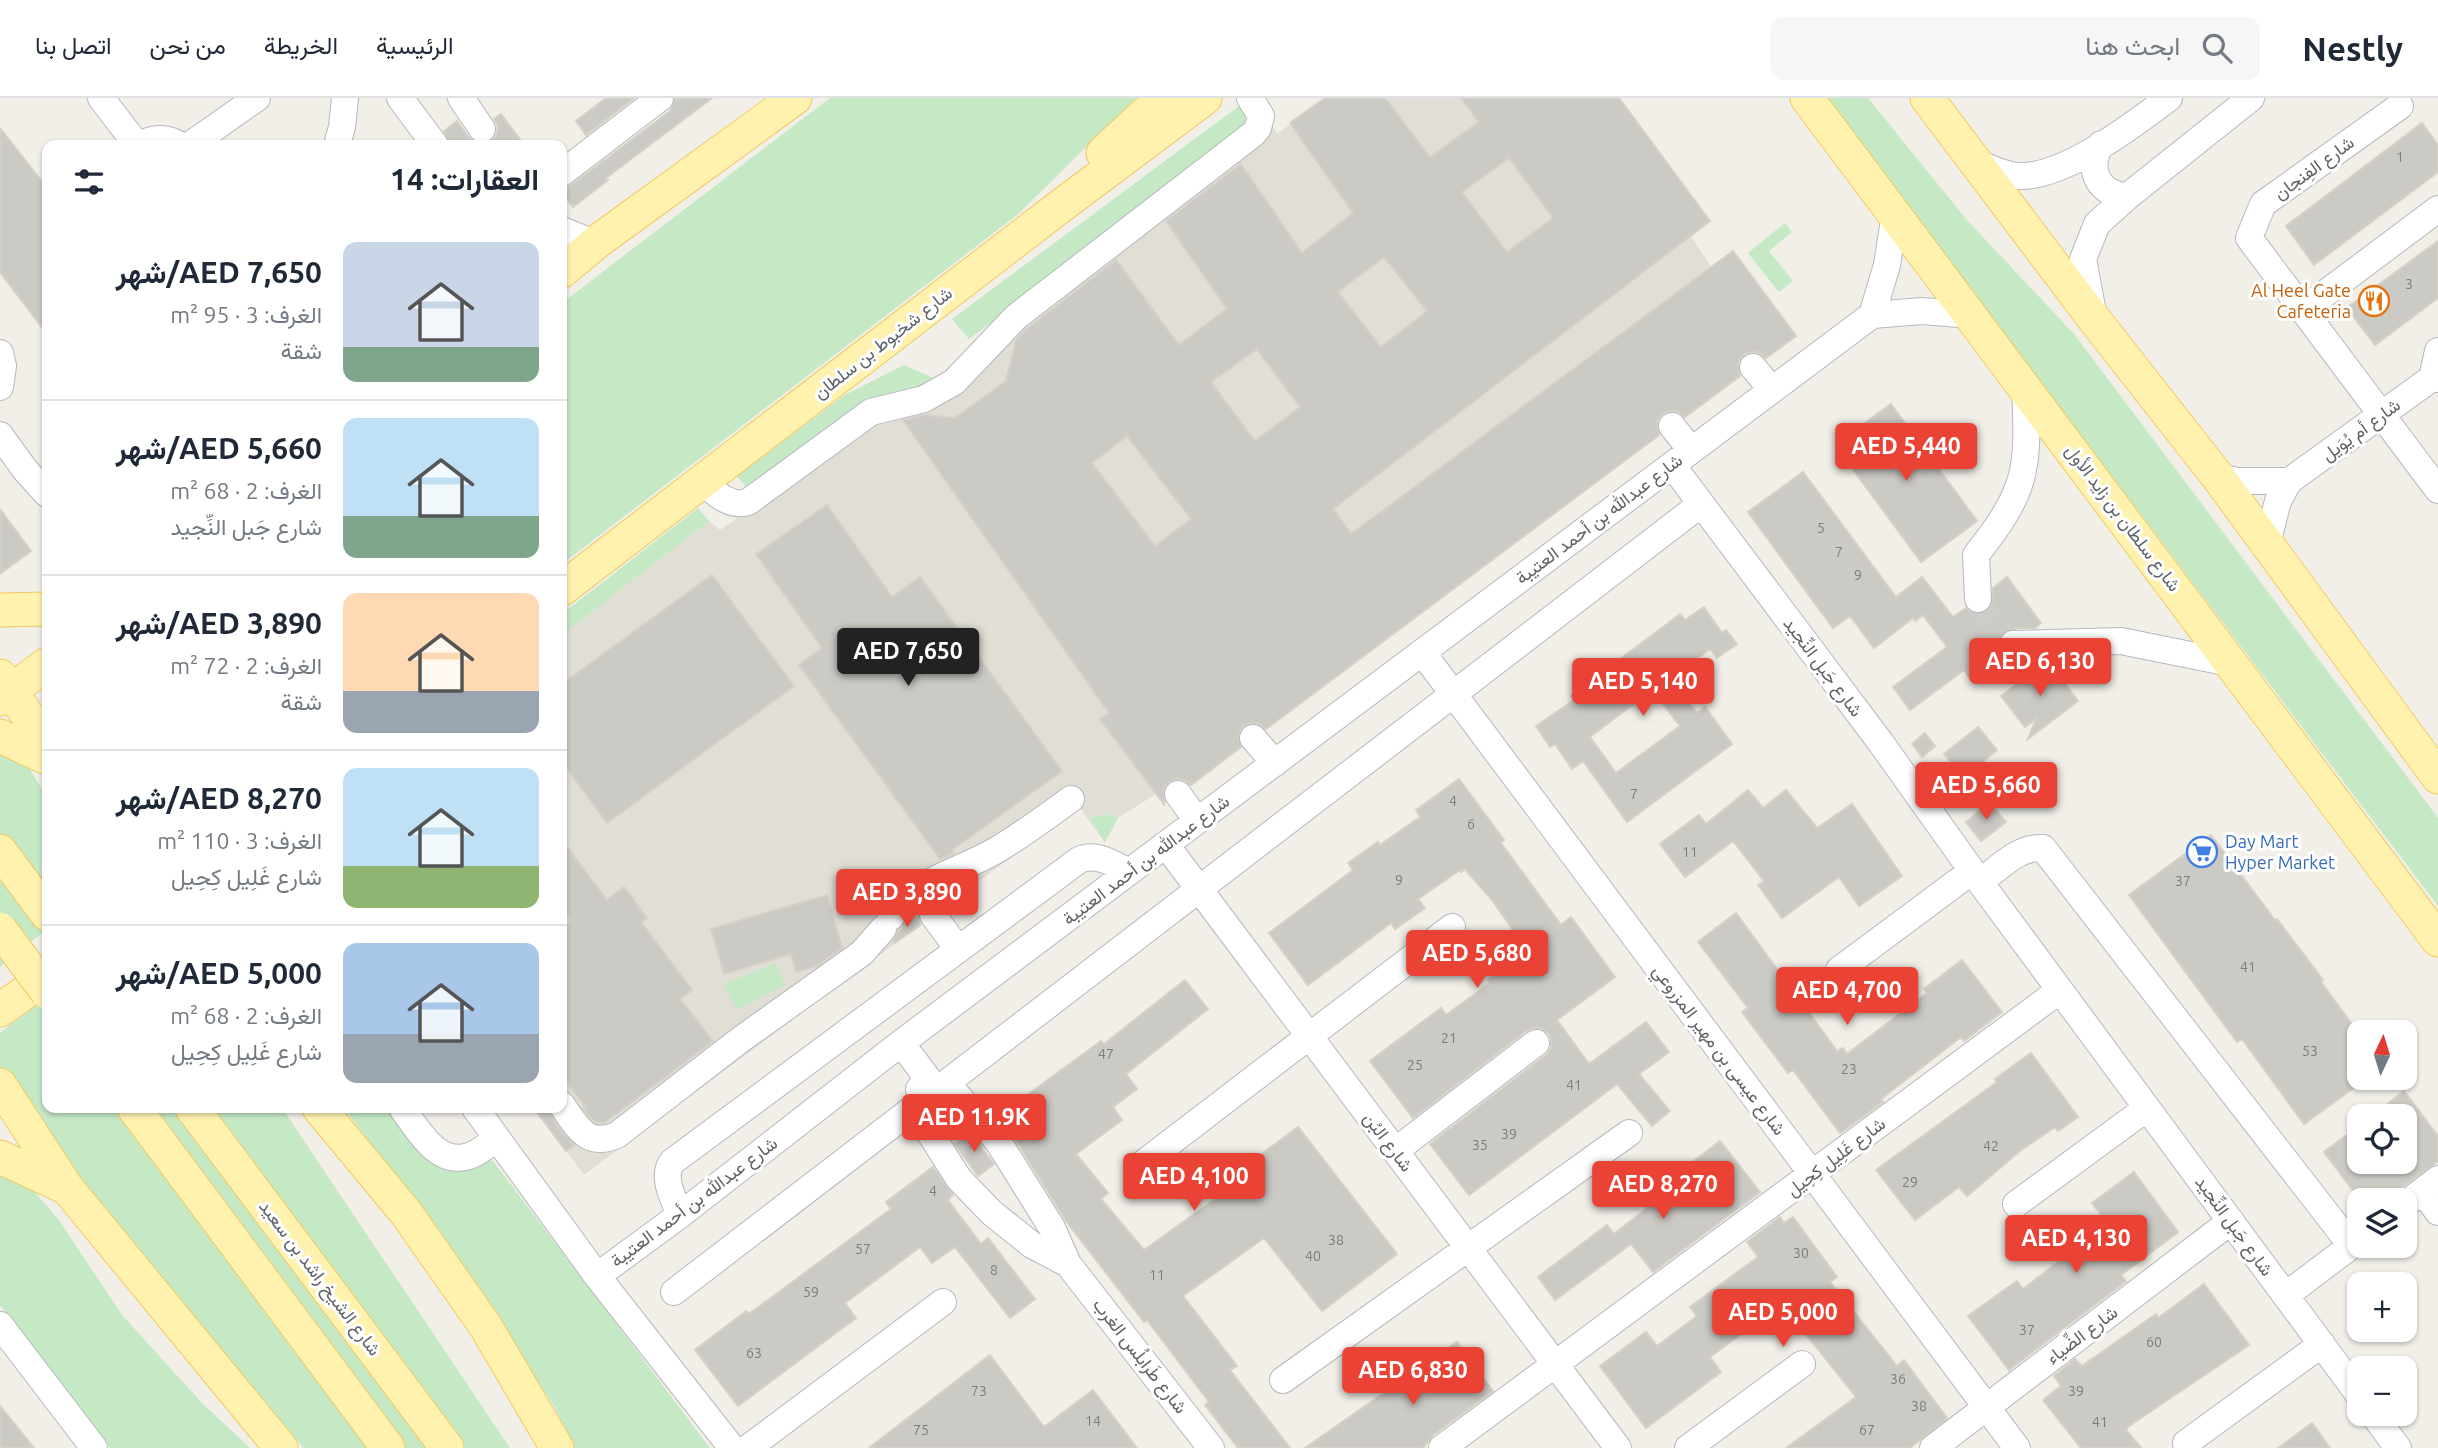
<!DOCTYPE html>
<html lang="ar">
<head>
<meta charset="utf-8">
<style>
  :root { --surface:#fff; --page:#f6f6f7; --text:#1f2937; --muted:#747a83; --line:#e0e1e3; --accent:#ea4335 }
  body { margin:0; font-family:Ubuntu,Vazirmatn,sans-serif; background:var(--page); color:var(--text); direction:rtl; height:100vh; display:flex; flex-direction:column; font-size:26px; white-space:nowrap }
  * { box-sizing:border-box; margin:0 }
  p { font-size:23px; color:var(--muted) }
  .icon { flex:none; width:38px; height:38px; fill:none; stroke:currentColor; stroke-width:2; stroke-linecap:round; stroke-linejoin:round }
  .map { position:relative; flex:1; overflow:hidden; direction:ltr }
  .panel { position:absolute; left:42px; top:42px; width:525px; height:973px; display:flex; flex-direction:column; background:var(--surface); border-radius:14px; box-shadow:0 2px 5px #0004; direction:rtl }
  .panel>* { flex:none }
  .needle { width:46px; rotate:4deg }
  .tools { position:absolute; left:2347px; top:922px; display:grid; gap:14px }
  .tools a { display:grid; place-items:center; width:70px; height:70px; border-radius:14px; background:var(--surface); box-shadow:0 2px 5px #0004; font-size:35px }
  .price { position:absolute; translate:-50% -60px; padding:0 16px; border-radius:7px; background:var(--accent); color:#fff; font-size:23px; line-height:46px; filter:drop-shadow(0 2px 4px #0008) }
  .price::after { content:''; position:absolute; left:50%; top:42px; width:21px; height:16px; margin-left:-10px; background:inherit; clip-path:polygon(0 0,100% 0,50% 100%) }
  .price.on { background:#222; color:#fff }
  ul { padding:0; list-style:none }
  li { display:flex; align-items:center; gap:21px; height:175px; padding:0 28px }
  li+li { border-top:2px solid var(--line) }
  li span { display:grid; place-items:center; flex:none; width:196px; height:140px; border-radius:14px; color:#555 }
  li>.icon { margin-inline-start:auto }
  span .icon { width:84px; height:84px; fill:#fffc; stroke-width:1 }
  li b { font-size:30px }
  h2 { display:flex; justify-content:space-between; align-items:center; height:84px; padding:0 28px; font-size:30px }
  header { display:flex; align-items:center; gap:42px; box-sizing:border-box; height:98px; padding:0 35px; background:var(--surface); border-bottom:2px solid var(--line) }
  header strong { font-size:33px }
  nav { display:flex; gap:38px; margin-inline-start:auto; font-size:24px }
  .search { width:490px; height:63px; background:var(--page); display:flex; align-items:center; gap:18px; box-sizing:border-box; padding:0 24px; border-radius:14px; color:var(--muted); font-size:26px }
  .map>svg:first-child { display:block }
</style>
</head>
<body>
<header>
<strong>Nestly</strong>
<div class="search"><svg class="icon" aria-label="search" viewBox="0 0 24 24"><circle cx="10" cy="10" r="6"/><path d="M15 15l6 6"/></svg>ابحث هنا</div>
<nav><a>الرئيسية</a><a>الخريطة</a><a>من نحن</a><a>اتصل بنا</a></nav>
</header>
<div class="map">
<svg width="2438" height="1350" viewBox="0 0 2438 1350">
  <rect width="100%" height="100%" fill="#f1efe8"/>
  <path fill="#e1ded6" d="M1325,0H1619L1710,123L1691,138L1711,169L1733,153L1796,238L1672,328L1164,706L1156,696L1118,720L1105,744L1079,709L584,1077L534,1010H562V537L709,423L720,432L1006,236L1273,28L1277,36Z"/>
  <path fill="#c5e8c5" d="M830,0H1136L1017,117L562,466V205Z
    M1825,0H1868L1966,121L2074,236L2438,720V808Z
    M1239,8L1253,26L969,241L952,221Z
    M1785,125L1792,134L1769,153L1793,183L1779,194L1748,155Z
    M904,267L940,283L748,391L737,378L845,297Z
    M698,410L709,423L562,537V516Z
    M0,646L19,654L47,699V831L0,869Z
    M1105,716L1118,720L1105,744L1089,720Z
    M775,865L785,887L737,912L724,886Z
    M47,899V1010H282L510,1350H304L235,1277L107,1116L0,969V935Z
    M344,1010H394L477,1063H493L710,1350H575L554,1308L434,1129Z
    M0,1069L33,1092L58,1121L122,1217L202,1305L250,1350H110L0,1207Z"/>
  <path fill="#cccac5" stroke="#d6d1c6" stroke-width="2" fill-rule="evenodd" d="M606,0H634L586,37L576,23Z
    M675,0H712L606,80L608,82L573,109L562,94L670,13Z
    M1325,0H1385L1430,59L1479,24L1461,0H1619L1710,123L1333,411L1351,436L1733,153L1796,238L1766,260L1758,254H1750L1744,256L1738,264L1740,278L1685,319L1677,313H1669L1663,315L1657,323L1659,337L1266,631L1257,625H1251L1243,628L1238,636L1241,649L1191,687L1185,682L1177,680L1168,684L1164,690V706L1100,621L1109,615L903,322L924,317L955,320L1006,283L1016,242L1027,231L1116,162L1179,247L1227,211L1166,123L1241,66L1302,155L1353,115L1290,25ZM1509,60L1553,120L1507,154L1462,94ZM1384,159L1427,213L1381,249L1338,194ZM1257,251L1300,309L1255,343L1211,284ZM1127,338L1191,421L1155,448L1092,365Z
    M501,16L524,47H450L444,33L457,23L469,40L476,45L484,47L491,44L496,38L498,29L494,21Z
    M2422,25L2438,47V74L2314,167L2286,128Z
    M0,30L47,90V236L0,174Z
    M2438,143V200L2375,247L2347,210Z
    M1891,306L1977,423L1921,464L1835,347Z
    M1803,374L1896,499L1922,479L1953,519L1966,510L1971,515L1979,517L1987,514L1992,509L1993,490L2007,479L2041,525L2035,530H2013L2004,533L1999,539L1997,546L2000,555L1969,579L1964,572L1910,612L1893,589L1947,549L1923,517L1915,523L1913,520L1874,550L1850,518L1833,530L1748,414Z
    M827,407L892,499L920,479L1062,673L952,752L954,755L940,761L799,567L822,550L756,456Z
    M0,411L31,453L0,476Z
    M712,477L794,588L607,725L562,664V586Z
    M1704,509L1722,535L1726,532L1737,546L1717,560L1710,551L1670,581L1697,615L1705,609L1732,646L1627,724L1583,663L1572,671L1555,646L1550,649L1536,628L1574,602L1571,598L1680,516L1685,522ZM1652,592L1680,628L1616,675L1590,639Z
    M2048,563L2078,603L2028,641L2036,621L2025,629L2001,598Z
    M1978,629L1997,652L1963,679L1944,656Z
    M1925,635L1935,648L1922,659L1912,646Z
    M1459,681L1504,742L1501,745L1561,827L1571,819L1615,879L1557,922L1589,966L1646,924L1669,954L1639,976L1670,1013L1652,1028L1617,986L1469,1097L1430,1046L1546,957L1551,950V942L1549,936L1541,930H1533L1526,933L1413,1020L1370,963L1441,910L1446,917L1490,885L1488,882L1525,856L1527,852L1492,802L1465,771L1461,774L1460,772L1418,801L1425,810L1395,831L1391,825L1308,887L1269,835L1353,772L1348,765L1378,744L1380,747L1420,719L1416,712Z
    M1748,692L1763,710L1786,692L1817,730L1852,706L1902,778L1859,808L1839,779L1782,820L1758,787L1764,783L1733,743L1685,779L1660,746L1699,717L1706,726Z
    M1990,705L2006,724L1981,743L1966,724Z
    M2211,737L2275,822L2277,821L2323,882L2321,884L2359,936V986L2304,1026L2242,941L2237,944L2129,797Z
    M562,742L607,802L624,789L647,820L641,824L692,892L680,901L713,943L604,1025L596,1024L590,1019L583,1010H586L562,977V830L571,823L562,810Z
    M827,797L842,850L817,868L796,874L791,856L724,876L711,831Z
    M1736,815L1837,953L1843,950L1847,956L1927,895L1924,891L1962,862L2002,914L1964,943L1961,939L1881,1001L1883,1004L1840,1035L1793,972L1788,975L1742,914L1748,910L1698,844Z
    M910,821H918L920,827L895,845L893,843L898,833Z
    M1185,882L1208,911L1126,976L1137,991L1113,1009L1122,1022L1076,1056L1108,1095L1101,1101L1144,1152L1229,1091L1224,1084L1298,1029L1397,1156L1322,1213L1264,1140L1183,1198L1237,1268L1230,1272L1290,1350H1238L1205,1307L1209,1304L1147,1222L1144,1224L1066,1123L1012,1036L997,1019L1101,943L1104,946Z
    M2031,955L2078,1019L2058,1033L2055,1029L2020,1053L1967,1098L1959,1089L1915,1122L1876,1072L1997,984L1995,981Z
    M2404,993L2438,1038V1063L2384,1102H2360L2324,1054L2359,1028V1064H2404V1018H2372Z
    M534,1010H547L560,1032L574,1047L566,1053Z
    M970,1035L994,1066L978,1078L955,1046Z
    M1720,1043L1760,1094L1653,1174L1631,1146L1555,1202L1538,1179L1607,1127L1614,1136L1689,1077L1684,1071Z
    M933,1069L953,1097L948,1102L981,1146L988,1140L1035,1201L1010,1220L955,1149L932,1165L920,1149L845,1205L856,1220L738,1308L695,1252L746,1213L749,1216L891,1111L886,1104Z
    M2134,1074L2178,1134L2121,1177L2126,1183L2009,1272L1968,1218L2017,1183L2023,1191L2108,1126L2092,1105Z
    M1780,1119L1784,1125L1793,1119L1837,1179L1830,1184L1897,1268L1904,1262L1947,1320L1910,1350H1786L1856,1299L1805,1235L1810,1231L1789,1201L1710,1259L1721,1274L1646,1330L1600,1268L1646,1234L1657,1248L1697,1218L1690,1209L1758,1159L1747,1144Z
    M2204,1186L2249,1247L2129,1328L2126,1332L2141,1350H2081L2043,1302L2061,1288L2054,1278L2075,1261L2082,1268L2156,1216L2158,1220Z
    M1457,1244L1493,1293L1433,1337L1423,1350H1305Z
    M990,1257L1044,1329L1093,1292L1137,1350H869Z
    M0,1308L34,1350H0Z
    M2312,1325L2330,1350H2278Z"/>
  <g fill="none" stroke-linecap="round" stroke-linejoin="round">
    <path stroke="#ccccc8" stroke-width="26" stroke-dasharray="26 13" stroke-linecap="butt" d="M1978,501L1993,527L2013,546"/>
    <g stroke="#b5b8bc" stroke-width="28">
      <path id="minor" d="M101,0L137,47
        M400,0L435,47
        M461,0L482,31
        M2400,8L2263,106L2249,140L2438,392
        M2101,46C2086,71 2098,97 2128,98
        M140,47C153,39 167,39 180,47
        M190,47L257,0
        M337,47L342,29L345,0
        M1976,65C1989,69 2004,77 2017,78C2063,81 2133,27 2169,0
        M562,75L660,0
        M562,132L584,141L598,143
        M2303,212L2438,111
        M1872,217L1887,167L1895,115
        M2094,220L2083,161L2097,126L2128,98L2251,0
        M0,255L3,268L0,289
        M1753,269L1772,292
        M2432,280L2438,253
        M1672,328L1691,352
        M0,337L26,373L47,396
        M1672,367L1881,645L1980,784L2359,1297
        M2218,379L2237,383H2289
        M701,383C714,394 730,410 748,404L871,314L924,301L954,284L1016,219L1253,36L1258,30L1261,18L1250,0
        M2267,446L2278,403L2289,383L2432,280L2438,281
        M1978,501L1976,457C1994,434 2013,409 2021,381C2029,351 2026,318 2025,287
        M2013,546L2121,543L2230,565
        M1422,554L2017,1350
        M1253,640L1275,665
        M1178,696L1197,723
        M1166,747L1618,1350
        M1980,784C1999,770 2019,748 2043,750L2351,1147
        M933,817L958,851
        M891,819C914,782 958,774 995,753C1021,738 1046,719 1071,701
        M1839,872L1972,773
        M901,945L932,986L937,990L958,998L999,1045L1052,1130L1068,1166L1211,1350
        M919,991L926,1029L959,1081L992,1115L1032,1147L1068,1166
        M562,1007C577,1029 587,1050 617,1037L740,942L862,855L883,831
        M402,1010C417,1030 437,1069 469,1058C479,1055 488,1046 497,1041
        M475,1010L597,1178L732,1350
        M1395,1053L1536,945
        M1137,1070L1452,829
        M2423,1093L2438,1114
        M2016,1106L2147,1010
        M2404,1107L2438,1081
        M680,1117C674,1102 661,1079 672,1064L1079,762C1097,754 1113,766 1129,774
        M597,1178L680,1117L901,945L1872,217L1922,213L1972,217
        M674,1194L1701,406
        M2286,1197L2359,1142
        M0,1227L94,1350
        M1283,1282L1629,1035
        M2373,1316L2398,1350
        M2186,1345L2322,1246
        M748,1350L943,1204
        M1442,1350L2060,892
        M1688,1350L1802,1266
        M1933,1350L2231,1123"/>
    </g>
    <g stroke="#f2c960" stroke-width="35">
      <path id="major" d="M1807,0L2438,842
        M1927,0L2094,221L2218,379L2438,679
        M1103,55L1162,0
        M562,173L598,143L795,0
        M562,491L1066,104L1205,0
        M0,512L47,511
        M0,578L47,645
        M0,601L47,566
        M0,638L47,660
        M0,753L47,816
        M0,912L47,879
        M0,987L67,1090L281,1350
        M134,1010L388,1350
        M192,1010L447,1350
        M319,1010L406,1115L486,1229L557,1350
        M0,1059L67,1090"/>
    </g>
    <use href="#minor" stroke="#fff" stroke-width="26"/>
    <use href="#major" stroke="#fff2af" stroke-width="33"/>
    <g stroke="#f2c960" stroke-width="35" stroke-linecap="butt">
      <path id="major-bridge" d="M0,831L47,894"/>
    </g>
    <use href="#major-bridge" stroke="#fff2af" stroke-width="33"/>
  </g>
  <defs>
    <g id="restaurant-ring" transform="scale(1.575)"><circle r="9.5" fill="#fff" stroke="#e8710a" stroke-width="1.5"/><path d="M-5-6h1v4h1v-4h1v4h1v-4h1v5L-1.5 .5V6h-2V.5L-5-1ZM5-6V6H3V1.5H1.5Q1.5-4 5-6Z" fill="#e8710a"/></g>
    <g id="supermarket-ring" transform="scale(1.575)"><circle r="9.5" fill="#fff" stroke="#3f7fe0" stroke-width="1.5"/><path d="M-6-5.5h2.5l.6 2H6L4.5 2H-2.5L-4.4-4H-6ZM-1.5 3.2a1.3 1.3 0 1 0 .1 0ZM3 3.2a1.3 1.3 0 1 0 .1 0Z" fill="#3f7fe0"/></g>
  </defs>
  <g fill-rule="evenodd">
    <use href="#restaurant-ring" x="2374" y="203"/>
    <use href="#supermarket-ring" x="2202" y="754"/>
  </g>
  <g text-anchor="middle" stroke-width="6" stroke-linejoin="round" paint-order="stroke">
    <g font-size="14" fill="#7a7d7f">
      <text x="2400" y="64">1</text>
      <text x="2409" y="191">3</text>
      <text x="1821" y="435">5</text>
      <text x="1839" y="459">7</text>
      <text x="1858" y="482">9</text>
      <text x="1634" y="701">7</text>
      <text x="1453" y="708">4</text>
      <text x="1471" y="731">6</text>
      <text x="1690" y="759">11</text>
      <text x="1399" y="787">9</text>
      <text x="2183" y="788">37</text>
      <text x="2248" y="874">41</text>
      <text x="1449" y="945">21</text>
      <text x="2310" y="958">53</text>
      <text x="1106" y="961">47</text>
      <text x="1415" y="972">25</text>
      <text x="1849" y="976">23</text>
      <text x="1574" y="992">41</text>
      <text x="1509" y="1041">39</text>
      <text x="1480" y="1052">35</text>
      <text x="1991" y="1053">42</text>
      <text x="1910" y="1089">29</text>
      <text x="933" y="1098">4</text>
      <text x="1336" y="1147">38</text>
      <text x="863" y="1156">57</text>
      <text x="1801" y="1160">30</text>
      <text x="1313" y="1163">40</text>
      <text x="994" y="1177">8</text>
      <text x="1157" y="1182">11</text>
      <text x="811" y="1199">59</text>
      <text x="2027" y="1237">37</text>
      <text x="2154" y="1249">60</text>
      <text x="754" y="1260">63</text>
      <text x="1898" y="1286">36</text>
      <text x="979" y="1298">73</text>
      <text x="2076" y="1298">39</text>
      <text x="1919" y="1313">38</text>
      <text x="1093" y="1328">14</text>
      <text x="2100" y="1329">41</text>
      <text x="921" y="1337">75</text>
      <text x="1867" y="1337">67</text>
    </g>
    <g font-size="18" fill="#5f6368" stroke="#fff">
      <text transform="translate(2314 70) rotate(-36)" y="6">شارع الفِنجان</text>
      <text transform="translate(883 245) rotate(-38)" y="6">شارع شخبوط بن سلطان</text>
      <text transform="translate(2361 332) rotate(-36)" y="6">شارع أم يُوَيل</text>
      <text transform="translate(2123 420) rotate(53)" y="6">شارع سلطان بن زايد الأول</text>
      <text transform="translate(1599 421) rotate(-37)" y="6">شارع عبدالله بن أحمد العتيبة</text>
      <text transform="translate(1823 569) rotate(53)" y="6">شارع جَبل النِّجيد</text>
      <text transform="translate(1146 762) rotate(-37)" y="6">شارع عبدالله بن أحمد العتيبة</text>
      <text transform="translate(1719 952) rotate(53)" y="6">شارع عيسى بن مهير المزروعي</text>
      <text transform="translate(1388 1044) rotate(53)" y="6">شارع البُن</text>
      <text transform="translate(1836 1059) rotate(-37)" y="6">شارع غَلِيل كِحِيل</text>
      <text transform="translate(694 1104) rotate(-37)" y="6">شارع عبدالله بن أحمد العتيبة</text>
      <text transform="translate(2234 1128) rotate(54)" y="6">شارع جَبل النِّجيد</text>
      <text transform="translate(320 1180) rotate(53)" y="6">شارع الشيخ راشد بن سعيد</text>
      <text transform="translate(2082 1237) rotate(-37)" y="6">شارع الضِّياء</text>
      <text transform="translate(1140 1258) rotate(52)" y="6">شارع طَرابلُس الغرب</text>
    </g>
    <g font-size="18" fill="#c56008" stroke="#fff" text-anchor="end">
      <text x="2351" y="199">Al Heel Gate<tspan x="2351" dy="21">Cafeteria</tspan></text>
    </g>
    <g font-size="18" fill="#366cbe" stroke="#fff" text-anchor="start">
      <text x="2225" y="750">Day Mart<tspan x="2225" dy="21">Hyper Market</tspan></text>
    </g>
  </g>
</svg>
<div class="tools">
<a><svg class="needle" viewBox="-14 -14 28 28"><path d="M0-13l5 13h-10z" fill="#e53935"/><path d="M0 13l5-13h-10z" fill="#747a83"/></svg></a>
<a><svg class="icon" aria-label="locate" viewBox="0 0 24 24"><circle cx="12" cy="12" r="6"/><path d="M12 2v4M12 18v4M2 12h4M18 12h4"/></svg></a>
<a><svg class="icon" aria-label="layers" viewBox="0 0 24 24"><path d="M12 4l9 5-9 5-9-5zM3 14l9 5 9-5"/></svg></a>
<a>+</a>
<a>−</a>
</div>
<b class="price" style="left:1906px;top:385px">AED 5,440</b>
<b class="price on" style="left:908px;top:590px">AED 7,650</b>
<b class="price" style="left:2040px;top:600px">AED 6,130</b>
<b class="price" style="left:1643px;top:620px">AED 5,140</b>
<b class="price" style="left:1986px;top:724px">AED 5,660</b>
<b class="price" style="left:907px;top:831px">AED 3,890</b>
<b class="price" style="left:1477px;top:892px">AED 5,680</b>
<b class="price" style="left:1847px;top:929px">AED 4,700</b>
<b class="price" style="left:974px;top:1056px">AED 11.9K</b>
<b class="price" style="left:1194px;top:1115px">AED 4,100</b>
<b class="price" style="left:1663px;top:1123px">AED 8,270</b>
<b class="price" style="left:2076px;top:1177px">AED 4,130</b>
<b class="price" style="left:1783px;top:1251px">AED 5,000</b>
<b class="price" style="left:1413px;top:1309px">AED 6,830</b>
<section class="panel">
<h2>العقارات: 14<svg class="icon" aria-label="filters" viewBox="0 0 24 24"><path d="M4 7h16M4 17h16"/><circle cx="9" cy="7" r="2"/><circle cx="15" cy="17" r="2"/></svg></h2>
<ul>
<li><span style="background:linear-gradient(#c9d6e8 75%,#7fa58c 0)"><svg class="icon" aria-label="home" viewBox="0 0 24 24"><path d="M3 11l9-7 9 7M6 9v11h12V9"/></svg></span><div><b>AED 7,650/شهر</b><p>الغرف: 3 · 95 m²</p><p>شقة</p></div></li>
<li><span style="background:linear-gradient(#bfe0f5 70%,#7fa58c 0)"><svg class="icon" aria-label="home" viewBox="0 0 24 24"><path d="M3 11l9-7 9 7M6 9v11h12V9"/></svg></span><div><b>AED 5,660/شهر</b><p>الغرف: 2 · 68 m²</p><p>شارع جَبل النِّجيد</p></div></li>
<li><span style="background:linear-gradient(#ffd9b3 70%,#9aa5b1 0)"><svg class="icon" aria-label="home" viewBox="0 0 24 24"><path d="M3 11l9-7 9 7M6 9v11h12V9"/></svg></span><div><b>AED 3,890/شهر</b><p>الغرف: 2 · 72 m²</p><p>شقة</p></div></li>
<li><span style="background:linear-gradient(#bfe0f5 70%,#8fb573 0)"><svg class="icon" aria-label="home" viewBox="0 0 24 24"><path d="M3 11l9-7 9 7M6 9v11h12V9"/></svg></span><div><b>AED 8,270/شهر</b><p>الغرف: 3 · 110 m²</p><p>شارع غَلِيل كِحِيل</p></div></li>
<li><span style="background:linear-gradient(#a9c7e8 65%,#9aa5b1 0)"><svg class="icon" aria-label="home" viewBox="0 0 24 24"><path d="M3 11l9-7 9 7M6 9v11h12V9"/></svg></span><div><b>AED 5,000/شهر</b><p>الغرف: 2 · 68 m²</p><p>شارع غَلِيل كِحِيل</p></div></li>
</ul>
</section>
</div>
</body>
</html>
